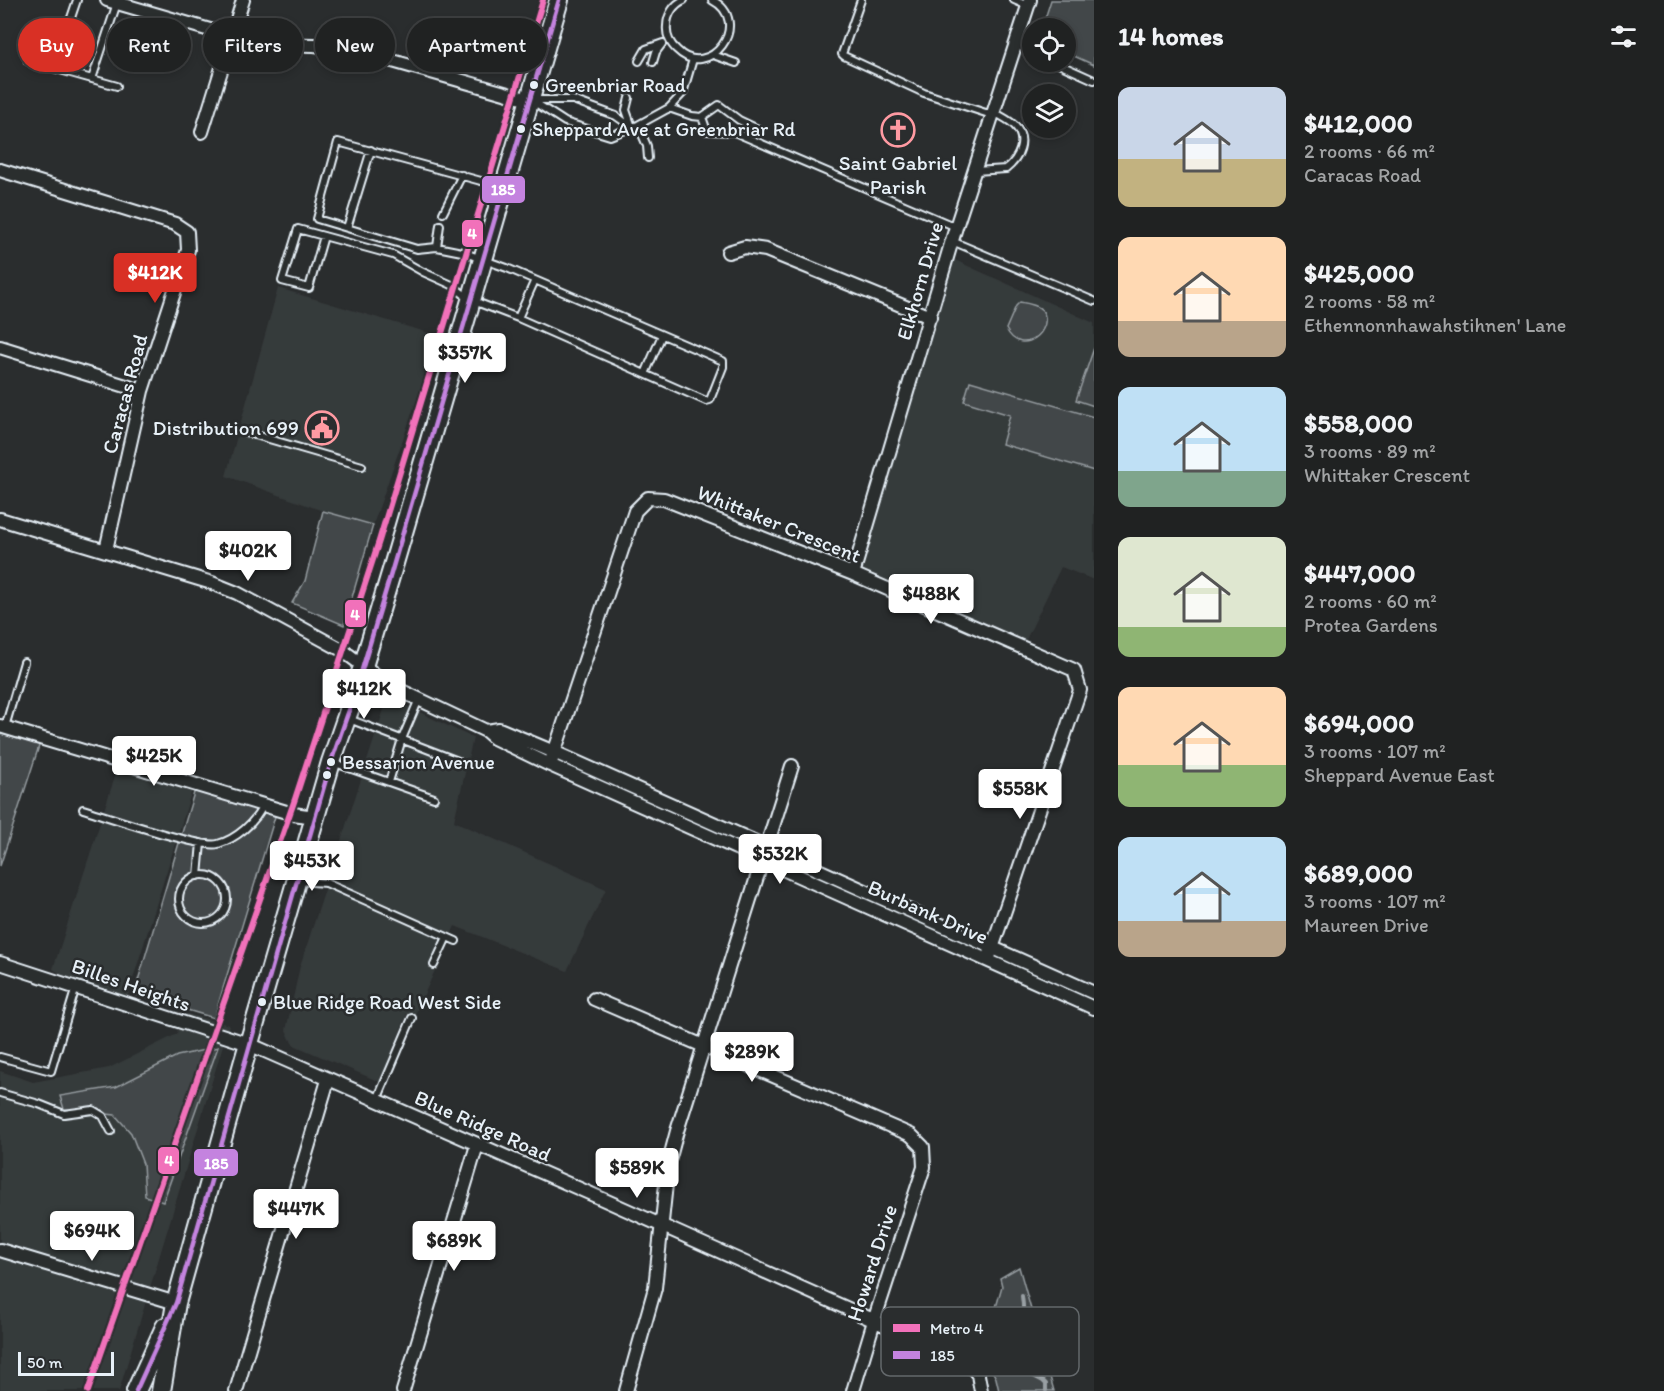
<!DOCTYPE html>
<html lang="en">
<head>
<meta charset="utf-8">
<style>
  :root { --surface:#202222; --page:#2d2f2f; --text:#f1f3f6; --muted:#a2a4a5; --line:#3d3f40; --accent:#d93025 }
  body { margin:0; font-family:Itim,sans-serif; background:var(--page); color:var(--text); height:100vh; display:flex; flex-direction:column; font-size:22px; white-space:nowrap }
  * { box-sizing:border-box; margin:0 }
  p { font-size:20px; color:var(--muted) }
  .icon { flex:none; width:33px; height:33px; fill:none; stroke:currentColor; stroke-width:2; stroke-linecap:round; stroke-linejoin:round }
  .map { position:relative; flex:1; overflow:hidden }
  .details { display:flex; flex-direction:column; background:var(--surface); width:570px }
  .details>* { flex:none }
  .top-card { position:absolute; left:18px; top:18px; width:570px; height:54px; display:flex; gap:12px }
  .buttons { position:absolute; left:1022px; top:18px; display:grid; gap:12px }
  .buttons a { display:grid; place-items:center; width:54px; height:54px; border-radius:50%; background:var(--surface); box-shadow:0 3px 9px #0003,0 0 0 2px var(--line); font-size:30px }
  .scale { position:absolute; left:18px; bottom:15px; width:96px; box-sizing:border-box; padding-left:6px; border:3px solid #e8f1f8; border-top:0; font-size:16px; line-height:21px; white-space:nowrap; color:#e8f1f8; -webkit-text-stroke:4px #2a2d2e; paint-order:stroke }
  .price { position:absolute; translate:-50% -51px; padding:0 14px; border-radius:6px; background:#fff; color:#222; font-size:20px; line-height:39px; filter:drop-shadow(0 2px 3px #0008) }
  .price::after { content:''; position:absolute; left:50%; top:36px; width:18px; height:14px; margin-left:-9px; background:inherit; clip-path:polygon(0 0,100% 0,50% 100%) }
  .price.active { background:var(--accent); color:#fff }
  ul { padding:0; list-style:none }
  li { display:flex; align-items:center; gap:18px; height:150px; padding:0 24px }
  li span { display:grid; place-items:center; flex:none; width:168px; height:120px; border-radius:12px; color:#555 }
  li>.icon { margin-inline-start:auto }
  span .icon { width:72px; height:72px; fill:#fffc; stroke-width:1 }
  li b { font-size:26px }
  h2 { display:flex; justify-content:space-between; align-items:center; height:72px; padding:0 24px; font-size:26px }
  .chip { padding:0 21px; border-radius:27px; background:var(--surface); box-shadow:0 3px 9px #0003,0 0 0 2px var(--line); font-size:21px; line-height:54px }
  .chip.active { background:var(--accent); color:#fff }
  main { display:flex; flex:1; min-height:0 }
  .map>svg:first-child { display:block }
</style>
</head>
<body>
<main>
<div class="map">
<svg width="1094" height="1391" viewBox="0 0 1094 1391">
  <rect width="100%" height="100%" fill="#2a2d2e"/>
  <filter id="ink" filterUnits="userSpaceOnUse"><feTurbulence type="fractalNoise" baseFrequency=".0167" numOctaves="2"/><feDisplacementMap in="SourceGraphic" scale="12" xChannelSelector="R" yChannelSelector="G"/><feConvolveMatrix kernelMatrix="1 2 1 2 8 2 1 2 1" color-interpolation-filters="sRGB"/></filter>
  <g filter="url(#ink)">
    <path fill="#363a3b" d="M948,257L1094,323V580L1061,567L1022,648L853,574Z
      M278,288L439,336L373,525L323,511L226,476Z
      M388,697L473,738L454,821L606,889L567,971L455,926L414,1017L407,1014L380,1082L296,1046L292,1043L286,1030L300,966Z
      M118,767L193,787L127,998L229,1025L119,1391H0V1071L33,1082L109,1068L177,1034L178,1027L91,994L53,969Z"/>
    <path fill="#424648" stroke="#959ca0" stroke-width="1.5" d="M1051,0H1094V65L1065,52V28H1042Z
      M1020,302C1026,303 1038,305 1042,310C1056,328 1022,360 1006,329L1016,306Z
      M1094,348V406L1076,400Z
      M970,381L1094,417V471L1002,444L1010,415L964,401Z
      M323,511L373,525L344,625L292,603L305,581Z
      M0,731L40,743L0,866Z
      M196,786L277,810L214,1018L134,994Z
      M218,1047L163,1202L145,1196L143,1164L131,1133L115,1115L64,1109L60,1096L116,1087L177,1056Z
      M1019,1267L1054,1391H999L996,1378L983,1354L1002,1286L1000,1278Z"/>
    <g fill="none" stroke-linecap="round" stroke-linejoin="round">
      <path stroke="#989fa3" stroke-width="4" d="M1022,1296C1026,1323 1021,1334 1003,1354V1358L1005,1361L1043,1381L1046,1384V1391"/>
      <g stroke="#e8f1f8" stroke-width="10">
        <path id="service" d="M684,0C674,4 667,15 667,26C666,35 670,44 677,50C709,82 754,22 712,0
          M861,0L842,54L844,56L924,93L992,115
          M1014,0L1028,6
          M1016,45L1032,52
          M713,55L736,63
          M28,61L117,86
          M639,61L646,49L663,43
          M653,62L656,52L662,44
          M1054,62L1094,80
          M54,68L77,0
          M92,79L117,3
          M629,98L626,110L632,127
          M531,100L565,122L610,136L638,125L669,108L683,93L693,59
          M532,100H573L616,116L633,128
          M669,108L692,116L702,117
          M638,125L647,146L648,158
          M758,129L739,120L719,105L702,117L707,131L734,132L956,227
          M975,171L1006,169C1019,159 1028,140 1015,126C1010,120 1000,116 994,112
          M443,213L462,175
          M347,228L371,150
          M324,236L309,288L282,281L298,229L393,255L423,272L452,285L471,300L518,318L706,401L710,400L723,367V361L507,268L462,252L437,247L417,249L317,219L338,142L503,187
          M952,241L1094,301
          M437,247L440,225
          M518,318L535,280
          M645,374L662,335
          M245,432L362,466
          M349,719L458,761
          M5,727L24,662
          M332,762L434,798
          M389,782L402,739L419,699
          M83,809C106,816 201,849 218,844C236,839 256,822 263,805
          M179 899a24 24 0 1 1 48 0a24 24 0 1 1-48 0Z
          M198,876L201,843
          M298,881L326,883L447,937L434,965
          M447,937L456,941
          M0,1057L51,1071L76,987
          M0,1093L39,1104L64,1114L93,1110L103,1116L111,1131
          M377,1100L412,1018"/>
      </g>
      <g stroke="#e8f1f8" stroke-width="16">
        <path id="minor" d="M107,0L258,44L314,45L354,50L529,100
          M202,132L243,0
          M0,170L175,224L187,232L188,250L142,391L106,550
          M728,252L745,247L766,250L930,317
          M0,347L142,391
          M0,519L212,583L237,593L342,650L389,685L486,731L494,738L550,765L1094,1008
          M853,574L956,227L1030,0
          M0,726L293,814L315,817
          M486,731L499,729L554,752L1094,993
          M550,765L635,511L648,498L664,499L853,574L1074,670L1080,690L988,960
          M0,963L249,1044L589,1193L969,1363L978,1375L981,1391
          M594,999L911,1135L923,1147L924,1167L874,1321L853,1391
          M0,1250L176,1303
          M236,1391L328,1080
          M403,1391L477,1145
          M626,1391L655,1288L668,1165L677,1131L792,766"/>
      </g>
      <g stroke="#e8f1f8" stroke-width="22">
        <path id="secondary" d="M136,1391L165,1327
          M161,1391L176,1303L243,1064L331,762L355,693L392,570L559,0"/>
      </g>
      <use href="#service" stroke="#2a2d2e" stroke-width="6"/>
      <use href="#minor" stroke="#2a2d2e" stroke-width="12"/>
      <use href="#secondary" stroke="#2a2d2e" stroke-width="18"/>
      <g stroke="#2a2d2e" stroke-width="9">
        <path id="bus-1" d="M136,1391L176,1303L331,762L355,693L392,570L559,0"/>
      </g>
      <use href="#bus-1" stroke="#c483df" stroke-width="4.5"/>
      <g stroke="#2a2d2e" stroke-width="10">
        <path id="metro-1" d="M88,1391L295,799L379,541L543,0"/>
      </g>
      <use href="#metro-1" stroke="#f171ba" stroke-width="6"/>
    </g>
  </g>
  <defs>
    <g id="church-ring" transform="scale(1.725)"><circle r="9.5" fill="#2a2d2e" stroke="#ff9aa2" stroke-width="1.5"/><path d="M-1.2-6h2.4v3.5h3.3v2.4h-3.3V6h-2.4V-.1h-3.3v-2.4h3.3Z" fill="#ff9aa2"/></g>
    <g id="civic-ring" transform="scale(1.725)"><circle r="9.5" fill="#2a2d2e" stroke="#ff9aa2" stroke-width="1.5"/><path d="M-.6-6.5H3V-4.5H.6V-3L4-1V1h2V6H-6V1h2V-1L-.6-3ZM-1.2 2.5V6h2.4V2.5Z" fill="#ff9aa2"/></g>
  </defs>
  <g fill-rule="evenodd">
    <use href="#church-ring" x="898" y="130"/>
    <use href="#civic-ring" x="322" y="428"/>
  </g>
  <g fill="#e8f1f8" stroke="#2a2d2e" stroke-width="2">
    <circle cx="534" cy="85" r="5"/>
    <circle cx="521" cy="129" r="5"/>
    <circle cx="331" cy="762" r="5"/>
    <circle cx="327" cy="775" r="5"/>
    <circle cx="262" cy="1002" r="5"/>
  </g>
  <g text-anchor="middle" stroke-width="5" stroke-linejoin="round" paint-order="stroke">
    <g font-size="20" fill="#e8f1f8" stroke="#2a2d2e" text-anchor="start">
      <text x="545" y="92">Greenbriar Road</text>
      <text x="532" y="136">Sheppard Ave at Greenbriar Rd</text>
      <text x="342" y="769">Bessarion Avenue</text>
      <text x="273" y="1009">Blue Ridge Road West Side</text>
    </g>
    <g font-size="21" fill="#e8f1f8" stroke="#2a2d2e">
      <text x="898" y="170">Saint Gabriel<tspan x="898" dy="24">Parish</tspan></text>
      <text x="299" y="435" text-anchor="end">Distribution 699</text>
    </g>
    <g font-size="21" fill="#e8f1f8" stroke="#2a2d2e">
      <text transform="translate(920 281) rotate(-74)" y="7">Elkhorn Drive</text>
      <text transform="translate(125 394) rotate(-75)" y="7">Caracas Road</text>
      <text transform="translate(779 524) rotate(22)" y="7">Whittaker Crescent</text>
      <text transform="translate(928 912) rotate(24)" y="7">Burbank Drive</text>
      <text transform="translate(131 985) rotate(19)" y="7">Billes Heights</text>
      <text transform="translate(483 1126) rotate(24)" y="7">Blue Ridge Road</text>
      <text transform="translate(872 1263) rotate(-72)" y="7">Howard Drive</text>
    </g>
  </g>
  <rect x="881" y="1307" width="198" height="69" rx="9" fill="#2a2d2e" stroke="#63686b" stroke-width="1.5"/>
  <rect x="893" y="1324" width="27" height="8" fill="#f171ba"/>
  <rect x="893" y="1351" width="27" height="8" fill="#c483df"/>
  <g font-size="16" fill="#e8f1f8">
    <text x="930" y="1334">Metro 4</text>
    <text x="930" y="1361">185</text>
  </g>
  <g stroke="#2a2d2e" stroke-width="2">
    <rect x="481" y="175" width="45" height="29" rx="6" fill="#c483df"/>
    <rect x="461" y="219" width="23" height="29" rx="6" fill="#f171ba"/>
    <rect x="344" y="599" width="23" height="29" rx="6" fill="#f171ba"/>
    <rect x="157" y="1146" width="23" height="29" rx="6" fill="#f171ba"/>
    <rect x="193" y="1148" width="46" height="29" rx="6" fill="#c483df"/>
  </g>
  <g font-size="16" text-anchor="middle" font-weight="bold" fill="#fff">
    <text x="503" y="195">185</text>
    <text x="472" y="239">4</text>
    <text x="355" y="620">4</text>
    <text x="169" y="1166">4</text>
    <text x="216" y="1169">185</text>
  </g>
</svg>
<div class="buttons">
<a><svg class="icon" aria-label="locate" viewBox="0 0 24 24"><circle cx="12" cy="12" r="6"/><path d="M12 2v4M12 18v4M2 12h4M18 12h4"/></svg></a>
<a><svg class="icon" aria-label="layers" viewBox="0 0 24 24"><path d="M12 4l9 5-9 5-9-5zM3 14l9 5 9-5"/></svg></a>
</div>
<div class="scale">50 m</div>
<b class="price active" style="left:155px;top:304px">$412K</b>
<b class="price" style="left:465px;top:384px">$357K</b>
<b class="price" style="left:248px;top:582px">$402K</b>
<b class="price" style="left:931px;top:625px">$488K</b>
<b class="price" style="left:364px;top:720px">$412K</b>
<b class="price" style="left:154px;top:787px">$425K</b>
<b class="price" style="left:1020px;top:820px">$558K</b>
<b class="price" style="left:780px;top:885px">$532K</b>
<b class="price" style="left:312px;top:892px">$453K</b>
<b class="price" style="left:752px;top:1083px">$289K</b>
<b class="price" style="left:637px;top:1199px">$589K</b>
<b class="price" style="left:296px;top:1240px">$447K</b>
<b class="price" style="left:92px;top:1262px">$694K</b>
<b class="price" style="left:454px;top:1272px">$689K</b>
<div class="top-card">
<a class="chip active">Buy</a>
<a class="chip">Rent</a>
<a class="chip">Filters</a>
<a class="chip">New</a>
<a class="chip">Apartment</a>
</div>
</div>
<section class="details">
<h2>14 homes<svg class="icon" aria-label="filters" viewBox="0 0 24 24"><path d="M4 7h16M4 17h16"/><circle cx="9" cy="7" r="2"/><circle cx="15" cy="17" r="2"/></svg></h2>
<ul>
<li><span style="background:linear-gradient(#c9d6e8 60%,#c2b280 0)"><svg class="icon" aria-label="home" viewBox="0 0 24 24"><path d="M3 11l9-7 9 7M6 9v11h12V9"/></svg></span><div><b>$412,000</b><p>2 rooms · 66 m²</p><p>Caracas Road</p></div></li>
<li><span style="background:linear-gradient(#ffd9b3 70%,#b9a48a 0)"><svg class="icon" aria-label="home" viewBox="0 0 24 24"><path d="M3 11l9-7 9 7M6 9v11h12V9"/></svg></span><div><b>$425,000</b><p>2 rooms · 58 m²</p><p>Ethennonnhawahstihnen' Lane</p></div></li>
<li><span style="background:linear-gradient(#bfe0f5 70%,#7fa58c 0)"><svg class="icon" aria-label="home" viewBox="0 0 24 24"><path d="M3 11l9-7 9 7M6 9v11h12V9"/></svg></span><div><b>$558,000</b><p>3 rooms · 89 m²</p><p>Whittaker Crescent</p></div></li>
<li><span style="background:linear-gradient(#dfe7d0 75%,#8fb573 0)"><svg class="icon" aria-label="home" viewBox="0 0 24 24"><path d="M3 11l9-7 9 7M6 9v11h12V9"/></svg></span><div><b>$447,000</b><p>2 rooms · 60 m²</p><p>Protea Gardens</p></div></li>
<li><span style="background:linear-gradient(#ffd9b3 65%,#8fb573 0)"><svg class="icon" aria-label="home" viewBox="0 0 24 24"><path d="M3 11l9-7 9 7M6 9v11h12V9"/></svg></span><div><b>$694,000</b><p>3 rooms · 107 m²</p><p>Sheppard Avenue East</p></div></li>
<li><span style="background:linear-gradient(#bfe0f5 70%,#b9a48a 0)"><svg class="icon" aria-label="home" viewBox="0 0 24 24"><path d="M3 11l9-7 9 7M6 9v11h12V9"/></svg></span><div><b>$689,000</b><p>3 rooms · 107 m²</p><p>Maureen Drive</p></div></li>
</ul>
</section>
</main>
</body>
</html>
